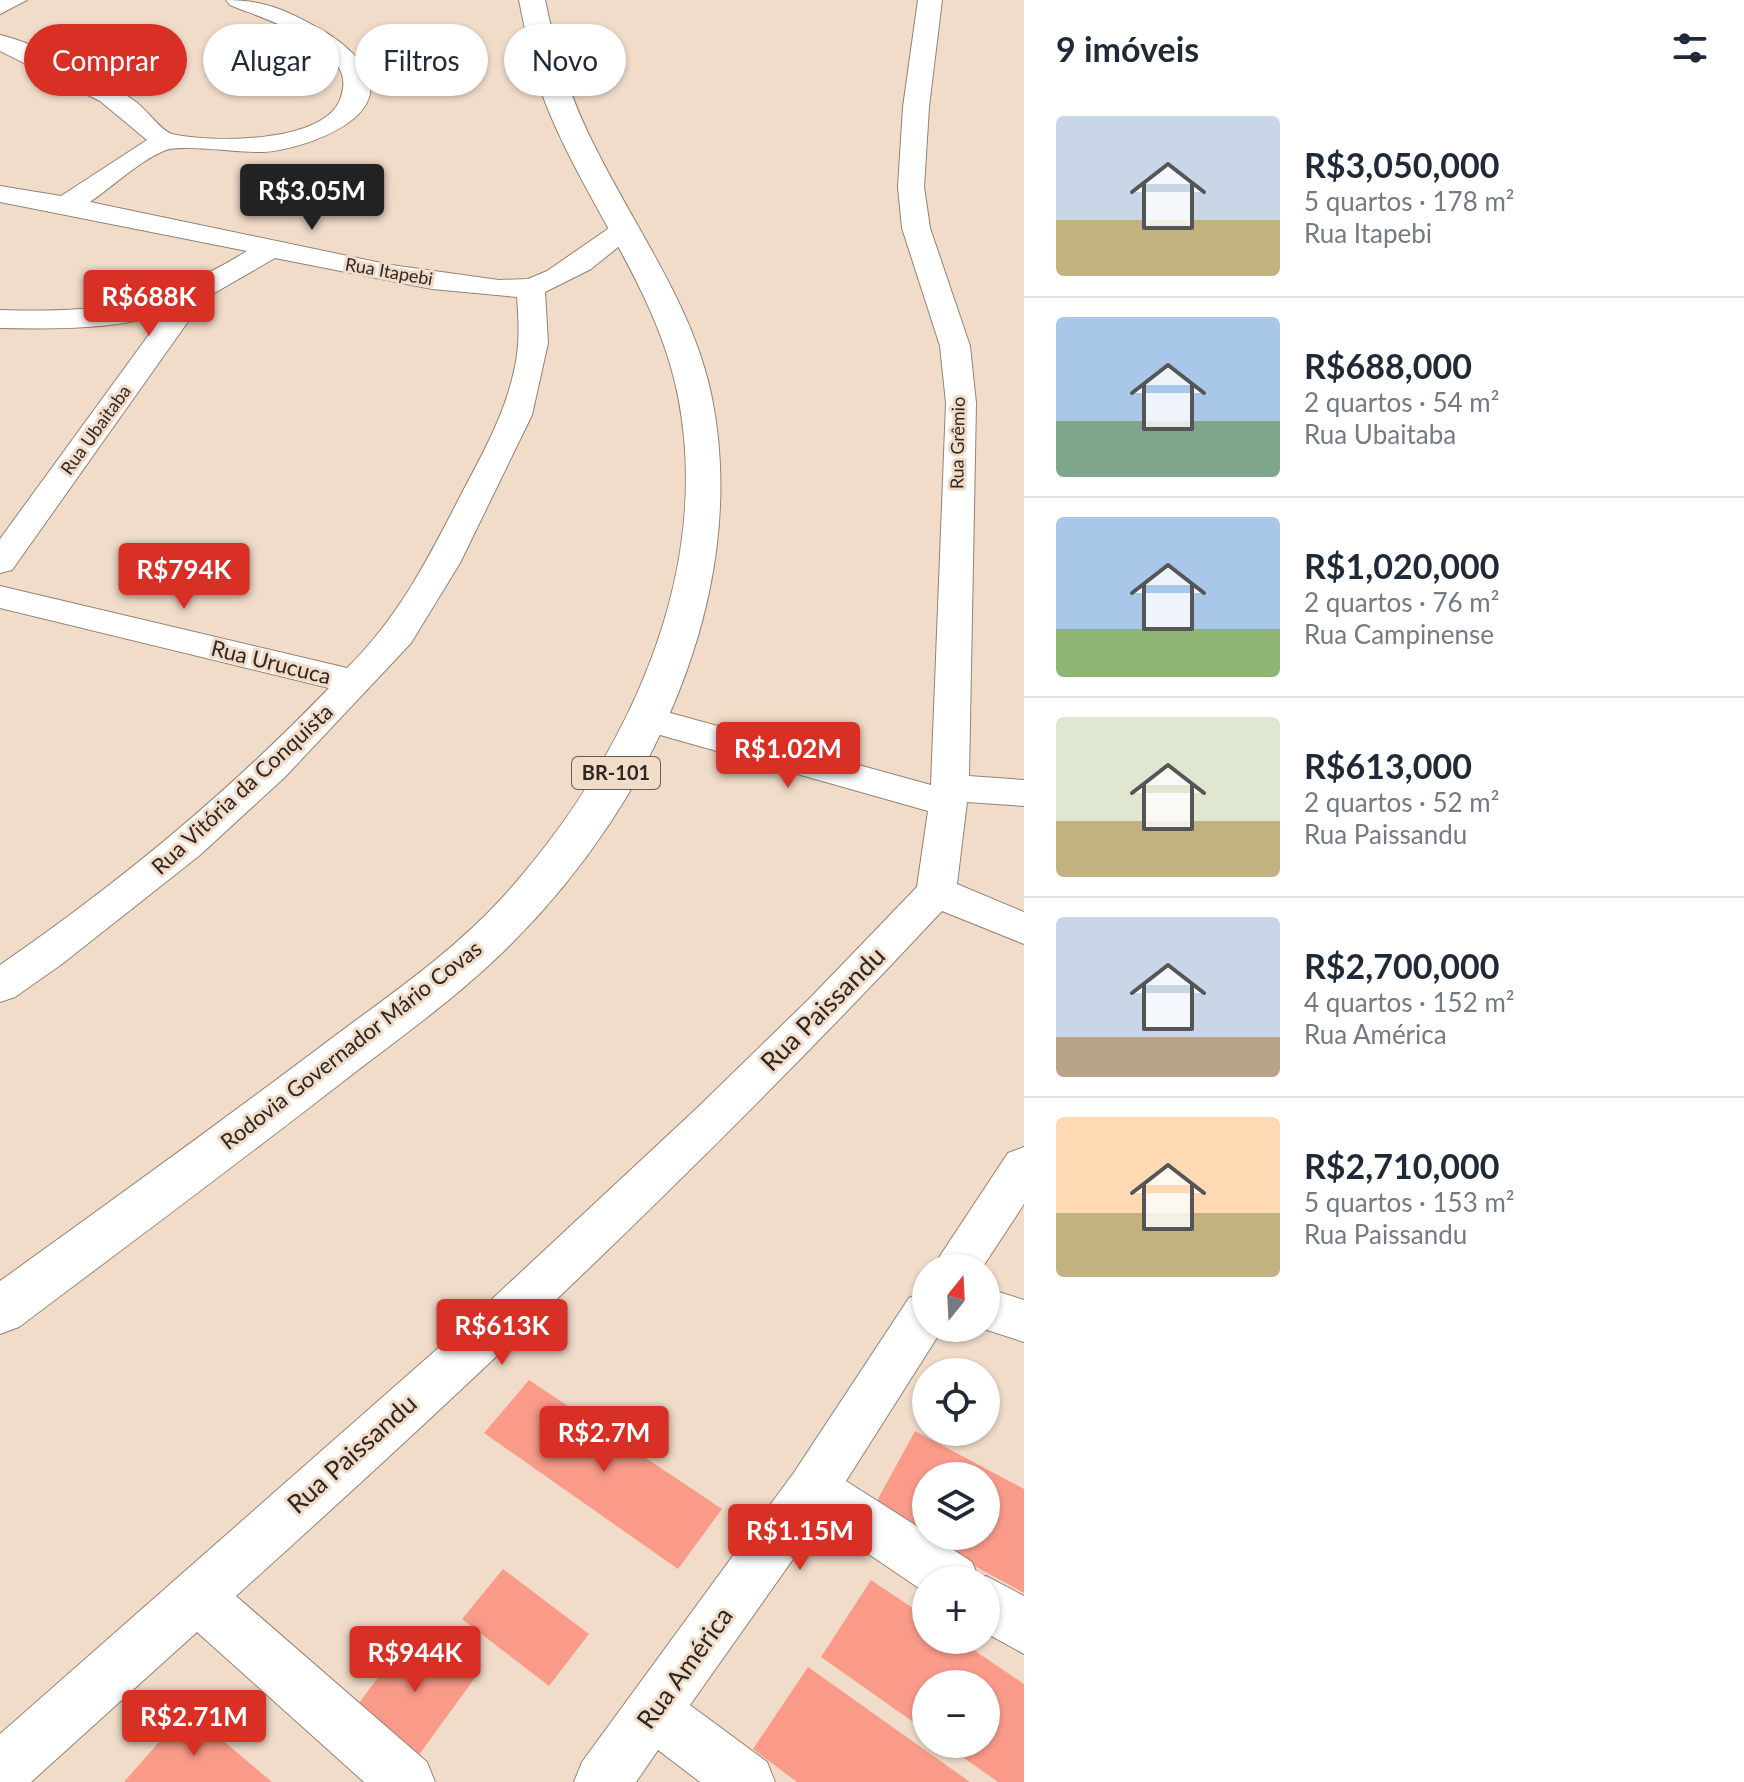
<!DOCTYPE html>
<html lang="pt">
<head>
<meta charset="utf-8">
<style>
  :root { --surface:#fff; --page:#f6f6f7; --text:#1f2937; --muted:#747a83; --line:#e0e1e3; --accent:#d93025 }
  body { margin:0; font-family:Lato,sans-serif; background:var(--page); color:var(--text); height:100vh; display:flex; flex-direction:column; font-size:30px; white-space:nowrap }
  * { box-sizing:border-box; margin:0 }
  p { font-size:26px; color:var(--muted) }
  .icon { flex:none; width:44px; height:44px; fill:none; stroke:currentColor; stroke-width:2; stroke-linecap:round; stroke-linejoin:round }
  .map { position:relative; flex:1; overflow:hidden }
  .sheet { display:flex; flex-direction:column; background:var(--surface); width:720px }
  .sheet>* { flex:none }
  .hud { position:absolute; left:24px; top:24px; width:760px; height:72px; display:flex; gap:16px }
  .needle { width:52px; rotate:18deg }
  .fabs { position:absolute; left:912px; top:1254px; display:grid; gap:16px }
  .fabs a { display:grid; place-items:center; width:88px; height:88px; border-radius:50%; background:var(--surface); box-shadow:0 2px 6px #0004; font-size:40px }
  .price { position:absolute; translate:-50% -68px; padding:0 18px; border-radius:8px; background:var(--accent); color:#fff; font-size:26px; line-height:52px; filter:drop-shadow(0 2px 4px #0008) }
  .price::after { content:''; position:absolute; left:50%; top:48px; width:24px; height:18px; margin-left:-12px; background:inherit; clip-path:polygon(0 0,100% 0,50% 100%) }
  .price.current { background:#222; color:#fff }
  ul { padding:0; list-style:none }
  li { display:flex; align-items:center; gap:24px; height:200px; padding:0 32px }
  li+li { border-top:2px solid var(--line) }
  li span { display:grid; place-items:center; flex:none; width:224px; height:160px; border-radius:8px; color:#555 }
  li>.icon { margin-inline-start:auto }
  span .icon { width:96px; height:96px; fill:#fffc; stroke-width:1 }
  li b { font-size:34px }
  h2 { display:flex; justify-content:space-between; align-items:center; height:96px; padding:0 32px; font-size:34px }
  .chip { padding:0 28px; border-radius:36px; background:var(--surface); box-shadow:0 2px 6px #0004; font-size:28px; line-height:72px }
  .chip.current { background:var(--accent); color:#fff }
  main { display:flex; flex:1; min-height:0 }
  .map>svg:first-child { display:block }
</style>
</head>
<body>
<main>
<div class="map">
<svg width="1024" height="1782" viewBox="0 0 1024 1782">
  <rect width="100%" height="100%" fill="#f1dcca"/>
  <path fill="#fa9b8a" fill-rule="evenodd" d="M529,1380L722,1509L678,1569L484,1433Z
    M915,1431L1024,1489V1593L872,1510ZM926,1476H986V1536H926Z
    M503,1569L589,1634L549,1686L462,1619Z
    M871,1580L926,1617V1640H959L1024,1684V1782H998L944,1744H986V1684H926V1731L821,1657Z
    M414,1629L477,1675L416,1759L353,1711Z
    M808,1667L970,1782H797L753,1749Z
    M187,1710L272,1782H124Z"/>
  <g fill="none" stroke-linecap="round" stroke-linejoin="round">
    <g stroke="#958272" stroke-width="2">
      <path id="street" d="M0,0H27L0,14Z
        M226,0C264,0 286,10 318,28C333,36 346,46 357,58C407,115 305,149 264,152C242,153 181,144 166,150C142,159 112,187 90,202L391,265L499,280L528,279L547,271L615,224H635L639,230L591,269L545,292L548,343L532,415L460,563L411,643L285,777L200,855L62,964L15,997L0,1002V965C119,883 229,792 329,688L0,608V586L347,668C400,616 430,555 464,489C484,451 505,413 514,371C520,347 519,322 517,297L432,289L275,258L204,299L12,570L0,573V539L164,314C110,330 55,329 0,328V310C102,313 158,306 247,251L0,202V186L61,196L147,140L100,101L0,51V35C39,44 104,79 136,102C147,110 161,131 172,134C211,143 327,144 341,97C344,87 345,78 339,68C319,35 264,19 230,5Z
        M918,0H942L929,107L924,187L930,228L970,346L976,403L969,776L1024,780V806L967,802L957,884L1024,912V944L942,911C718,1151 480,1376 236,1596L427,1762L435,1782H364L197,1632L31,1782H0V1734L461,1328L696,1109L811,997L917,887L928,811L632,727L627,718L632,709L645,706L931,785L946,403L940,346L902,228L898,187L903,107Z
        M1024,1147V1204L982,1268H932L1008,1153Z
        M986,1288L1024,1300V1342L981,1328H986Z
        M926,1292V1328H943L846,1481L926,1532V1536H932L972,1562L979,1579L986,1576L1024,1596V1654L986,1633V1580H926V1593L820,1521L690,1705L767,1762L775,1782H700L658,1750L636,1782H574L582,1762L795,1471L909,1298Z"/>
    </g>
    <g stroke="#958272" stroke-width="2">
      <path id="highway" d="M519,0H545C556,53 571,101 596,149C637,231 694,308 712,398C751,595 650,805 513,942C462,994 402,1036 345,1080C237,1164 128,1245 19,1327L0,1334V1281C107,1204 215,1126 320,1047C382,1000 449,956 502,898C622,765 714,580 678,396C657,289 584,202 545,102C533,68 526,35 519,0Z"/>
    </g>
    <use href="#street" fill="#fff" fill-rule="evenodd"/>
    <use href="#highway" fill="#fff" fill-rule="evenodd"/>
  </g>
  <g text-anchor="middle" stroke-width="6" stroke-linejoin="round" paint-order="stroke">
    <g font-size="18" fill="#2f2720" stroke="#f1dcca">
      <text transform="translate(389 272) rotate(10)" y="6">Rua Itapebi</text>
      <text transform="translate(96 430) rotate(-54)" y="6">Rua Ubaitaba</text>
      <text transform="translate(958 443) rotate(-89)" y="6">Rua Grêmio</text>
    </g>
    <rect fill="#f1dcca" stroke="#695d53" stroke-width="2" x="572" y="757" width="88" height="32" rx="6"/>
    <g font-size="20" font-weight="bold" fill="#2f2720">
      <text x="616" y="780">BR-101</text>
    </g>
    <g font-size="22" fill="#2f2720" stroke="#f1dcca">
      <text transform="translate(271 662) rotate(14)" y="8">Rua Urucuca</text>
      <text transform="translate(242 789) rotate(-43)" y="8">Rua Vitória da Conquista</text>
      <text transform="translate(351 1045) rotate(-38)" y="8">Rodovia Governador Mário Covas</text>
    </g>
    <g font-size="26" fill="#2f2720" stroke="#f1dcca">
      <text transform="translate(823 1009) rotate(-45)" y="9">Rua Paissandu</text>
      <text transform="translate(352 1454) rotate(-42)" y="9">Rua Paissandu</text>
      <text transform="translate(685 1668) rotate(-54)" y="9">Rua América</text>
    </g>
  </g>
</svg>
<div class="fabs">
<a><svg class="needle" viewBox="-14 -14 28 28"><path d="M0-13l5 13h-10z" fill="#e53935"/><path d="M0 13l5-13h-10z" fill="#747a83"/></svg></a>
<a><svg class="icon" aria-label="locate" viewBox="0 0 24 24"><circle cx="12" cy="12" r="6"/><path d="M12 2v4M12 18v4M2 12h4M18 12h4"/></svg></a>
<a><svg class="icon" aria-label="layers" viewBox="0 0 24 24"><path d="M12 4l9 5-9 5-9-5zM3 14l9 5 9-5"/></svg></a>
<a>+</a>
<a>−</a>
</div>
<b class="price current" style="left:312px;top:232px">R$3.05M</b>
<b class="price" style="left:149px;top:338px">R$688K</b>
<b class="price" style="left:184px;top:611px">R$794K</b>
<b class="price" style="left:788px;top:790px">R$1.02M</b>
<b class="price" style="left:502px;top:1367px">R$613K</b>
<b class="price" style="left:604px;top:1474px">R$2.7M</b>
<b class="price" style="left:800px;top:1572px">R$1.15M</b>
<b class="price" style="left:415px;top:1694px">R$944K</b>
<b class="price" style="left:194px;top:1758px">R$2.71M</b>
<div class="hud">
<a class="chip current">Comprar</a>
<a class="chip">Alugar</a>
<a class="chip">Filtros</a>
<a class="chip">Novo</a>
</div>
</div>
<section class="sheet">
<h2>9 imóveis<svg class="icon" aria-label="filters" viewBox="0 0 24 24"><path d="M4 7h16M4 17h16"/><circle cx="9" cy="7" r="2"/><circle cx="15" cy="17" r="2"/></svg></h2>
<ul>
<li><span style="background:linear-gradient(#c9d6e8 65%,#c2b280 0)"><svg class="icon" aria-label="home" viewBox="0 0 24 24"><path d="M3 11l9-7 9 7M6 9v11h12V9"/></svg></span><div><b>R$3,050,000</b><p>5 quartos · 178 m²</p><p>Rua Itapebi</p></div></li>
<li><span style="background:linear-gradient(#a9c7e8 65%,#7fa58c 0)"><svg class="icon" aria-label="home" viewBox="0 0 24 24"><path d="M3 11l9-7 9 7M6 9v11h12V9"/></svg></span><div><b>R$688,000</b><p>2 quartos · 54 m²</p><p>Rua Ubaitaba</p></div></li>
<li><span style="background:linear-gradient(#a9c7e8 70%,#8fb573 0)"><svg class="icon" aria-label="home" viewBox="0 0 24 24"><path d="M3 11l9-7 9 7M6 9v11h12V9"/></svg></span><div><b>R$1,020,000</b><p>2 quartos · 76 m²</p><p>Rua Campinense</p></div></li>
<li><span style="background:linear-gradient(#dfe7d0 65%,#c2b280 0)"><svg class="icon" aria-label="home" viewBox="0 0 24 24"><path d="M3 11l9-7 9 7M6 9v11h12V9"/></svg></span><div><b>R$613,000</b><p>2 quartos · 52 m²</p><p>Rua Paissandu</p></div></li>
<li><span style="background:linear-gradient(#c9d6e8 75%,#b9a48a 0)"><svg class="icon" aria-label="home" viewBox="0 0 24 24"><path d="M3 11l9-7 9 7M6 9v11h12V9"/></svg></span><div><b>R$2,700,000</b><p>4 quartos · 152 m²</p><p>Rua América</p></div></li>
<li><span style="background:linear-gradient(#ffd9b3 60%,#c2b280 0)"><svg class="icon" aria-label="home" viewBox="0 0 24 24"><path d="M3 11l9-7 9 7M6 9v11h12V9"/></svg></span><div><b>R$2,710,000</b><p>5 quartos · 153 m²</p><p>Rua Paissandu</p></div></li>
</ul>
</section>
</main>
</body>
</html>
